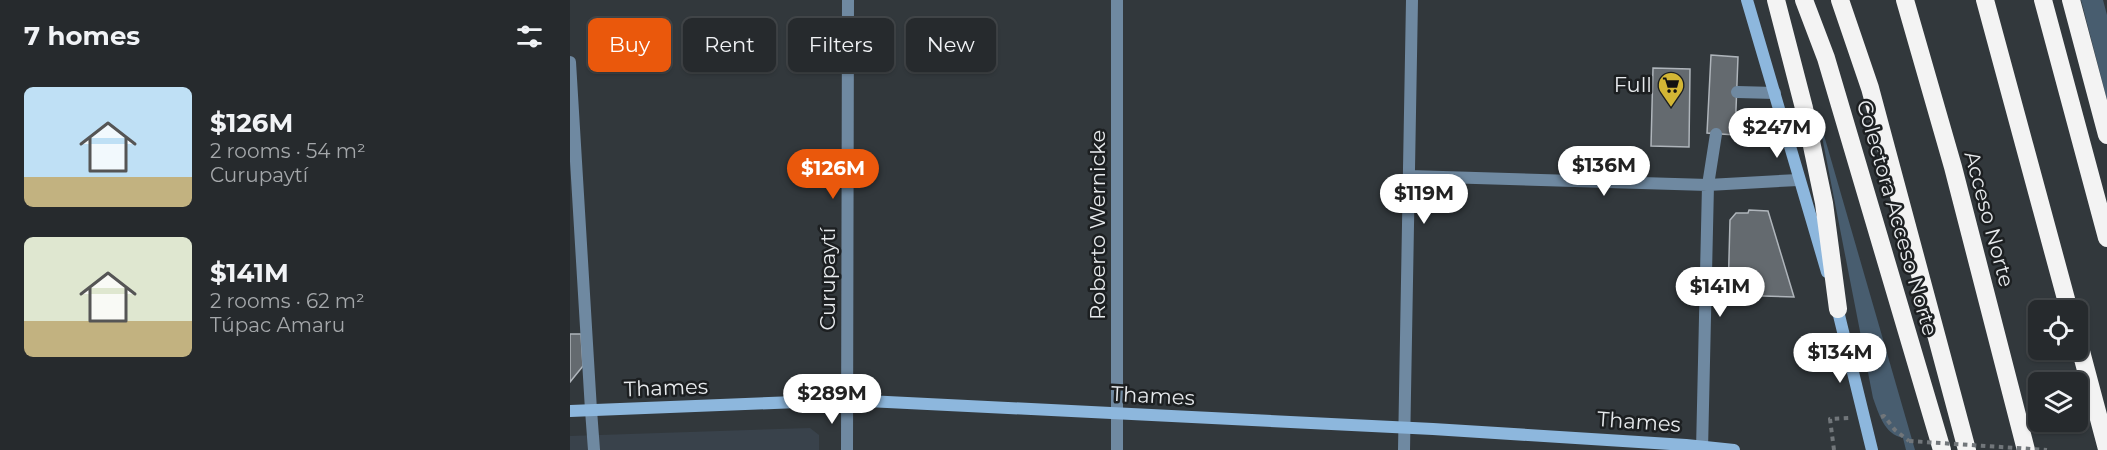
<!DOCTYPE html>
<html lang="en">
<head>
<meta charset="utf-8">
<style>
  :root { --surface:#262a2d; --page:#2e3235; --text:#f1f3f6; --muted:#a4a7aa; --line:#424649; --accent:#ea580c }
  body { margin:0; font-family:Montserrat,sans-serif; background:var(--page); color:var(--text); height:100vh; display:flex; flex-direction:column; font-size:22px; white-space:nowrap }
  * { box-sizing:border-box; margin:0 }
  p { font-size:20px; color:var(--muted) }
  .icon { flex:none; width:33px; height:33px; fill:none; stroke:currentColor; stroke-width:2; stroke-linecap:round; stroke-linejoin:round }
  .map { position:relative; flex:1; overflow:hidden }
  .side { display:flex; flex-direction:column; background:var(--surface); width:570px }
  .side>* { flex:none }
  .hud { position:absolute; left:18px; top:18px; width:570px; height:54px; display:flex; gap:12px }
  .buttons { position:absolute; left:1458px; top:300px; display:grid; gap:12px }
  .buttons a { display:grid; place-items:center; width:60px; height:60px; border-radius:9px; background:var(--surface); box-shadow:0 2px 4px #0004,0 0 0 2px var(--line); font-size:30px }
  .price { position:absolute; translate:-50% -51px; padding:0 14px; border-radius:21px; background:#fff; color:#222; font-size:20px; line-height:39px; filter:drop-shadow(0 2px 3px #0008) }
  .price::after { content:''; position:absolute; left:50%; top:36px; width:18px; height:14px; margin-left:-9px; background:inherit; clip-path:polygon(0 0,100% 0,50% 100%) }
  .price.active { background:var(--accent); color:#fff }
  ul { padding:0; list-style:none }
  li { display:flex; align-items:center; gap:18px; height:150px; padding:0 24px }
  li span { display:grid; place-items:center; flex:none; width:168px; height:120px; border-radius:9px; color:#555 }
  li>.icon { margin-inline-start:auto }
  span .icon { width:72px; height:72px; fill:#fffc; stroke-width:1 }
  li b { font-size:26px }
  h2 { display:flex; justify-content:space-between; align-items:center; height:72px; padding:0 24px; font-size:26px }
  .pill { padding:0 21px; border-radius:9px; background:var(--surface); box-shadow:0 2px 4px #0004,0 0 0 2px var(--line); font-size:21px; line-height:54px }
  .pill.active { background:var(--accent); color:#fff }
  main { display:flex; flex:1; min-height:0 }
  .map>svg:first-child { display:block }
</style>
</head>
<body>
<main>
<section class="side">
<h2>7 homes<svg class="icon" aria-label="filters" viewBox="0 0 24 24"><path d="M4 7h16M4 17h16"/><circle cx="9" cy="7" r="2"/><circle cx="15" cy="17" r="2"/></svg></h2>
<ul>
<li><span style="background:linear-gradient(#bfe0f5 75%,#c2b280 0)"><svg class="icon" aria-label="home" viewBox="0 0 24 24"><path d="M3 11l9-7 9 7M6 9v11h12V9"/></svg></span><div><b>$126M</b><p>2 rooms · 54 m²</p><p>Curupaytí</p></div></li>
<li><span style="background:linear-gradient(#dfe7d0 70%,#c2b280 0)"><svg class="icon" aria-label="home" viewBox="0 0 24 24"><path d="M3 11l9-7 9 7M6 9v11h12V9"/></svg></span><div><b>$141M</b><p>2 rooms · 62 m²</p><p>Túpac Amaru</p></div></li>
</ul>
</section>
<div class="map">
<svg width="1537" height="450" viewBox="0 0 1537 450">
  <rect width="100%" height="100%" fill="#32383c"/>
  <path fill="#39424b" d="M240,428L249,435V450H0V436Z"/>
  <path fill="#485d6f" d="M1511,0H1533L1537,15V100Z
    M1247,111L1345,450H1336L1333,438C1314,434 1309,414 1303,398Z"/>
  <path fill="#646a6f" stroke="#afb5bb" stroke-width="1.5" d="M1141,55L1168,57L1165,135L1137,133Z
    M1083,68L1120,69L1119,147L1081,146Z
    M1179,210L1198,211L1224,297L1158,295L1160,220L1166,213H1178Z
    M0,334H11L13,366L0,382Z"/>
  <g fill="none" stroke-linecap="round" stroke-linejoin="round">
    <path stroke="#71767a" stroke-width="4" stroke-dasharray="4.5 4.5" stroke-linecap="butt" d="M1311,417L1314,416L1325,430L1339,441
      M1264,450L1260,419L1279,418"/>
    <path stroke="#6f89a1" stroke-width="12" d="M1167,92L1205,93
      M1138,185L1146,134
      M21,410L24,450"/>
    <path stroke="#6f89a1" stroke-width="12" d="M0,62L21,410
      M839,176L1138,185L1228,180
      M277,450L278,0
      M547,450V0
      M834,450L842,0
      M1132,450L1138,185"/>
    <path stroke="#8db7dd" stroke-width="12" d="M1177,0L1257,272
      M1266,303L1302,450
      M0,411L277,400L863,429L1116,445L1164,450"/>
    <path stroke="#f3f3f3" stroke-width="18" d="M1206,0L1234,108L1254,203L1268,309
      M1234,0L1256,58L1372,450
      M1270,0L1300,88L1397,450
      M1335,0L1383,167L1456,450
      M1415,0L1499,310
      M1473,0L1537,238
      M1501,0L1537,135
      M1508,340L1537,449"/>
    <path stroke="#71767a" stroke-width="4" stroke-dasharray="4.5 4.5" stroke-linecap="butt" d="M1339,441L1477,450"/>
  </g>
  <defs>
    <g id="supermarket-pin" transform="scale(1.35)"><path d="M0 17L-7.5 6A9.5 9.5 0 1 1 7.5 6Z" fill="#d3b635" stroke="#1c1f21"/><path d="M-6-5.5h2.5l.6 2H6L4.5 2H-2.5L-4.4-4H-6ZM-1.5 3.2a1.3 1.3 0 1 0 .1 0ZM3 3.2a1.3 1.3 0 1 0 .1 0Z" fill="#111"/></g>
  </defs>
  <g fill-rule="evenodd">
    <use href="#supermarket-pin" x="1101" y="85"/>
  </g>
  <g text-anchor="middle" stroke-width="5" stroke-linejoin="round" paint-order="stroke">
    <g font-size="21" fill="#e6e9ec" stroke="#1c1f21" text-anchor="end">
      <text x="1082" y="92">Full</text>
    </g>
    <g font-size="21" fill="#e6e9ec" stroke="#1c1f21">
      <text transform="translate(1327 218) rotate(74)" y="7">Colectora Acceso Norte</text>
      <text transform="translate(1419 219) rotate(75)" y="7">Acceso Norte</text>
      <text transform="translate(528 225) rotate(-90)" y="7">Roberto Wernicke</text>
      <text transform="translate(258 279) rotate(-90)" y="7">Curupaytí</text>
      <text transform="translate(96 388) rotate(-2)" y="7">Thames</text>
      <text transform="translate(583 396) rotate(3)" y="7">Thames</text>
      <text transform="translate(1069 422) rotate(4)" y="7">Thames</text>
    </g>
  </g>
</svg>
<div class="buttons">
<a><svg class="icon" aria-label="locate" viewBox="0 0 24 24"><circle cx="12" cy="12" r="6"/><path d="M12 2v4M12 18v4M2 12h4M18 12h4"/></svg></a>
<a><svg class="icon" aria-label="layers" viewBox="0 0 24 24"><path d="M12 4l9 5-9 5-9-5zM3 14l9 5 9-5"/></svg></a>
</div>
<b class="price" style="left:1207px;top:159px">$247M</b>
<b class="price" style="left:1034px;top:197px">$136M</b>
<b class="price active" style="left:263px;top:200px">$126M</b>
<b class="price" style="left:854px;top:225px">$119M</b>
<b class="price" style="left:1150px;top:318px">$141M</b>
<b class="price" style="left:1270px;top:384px">$134M</b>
<b class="price" style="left:262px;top:425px">$289M</b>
<div class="hud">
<a class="pill active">Buy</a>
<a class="pill">Rent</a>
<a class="pill">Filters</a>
<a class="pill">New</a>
</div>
</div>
</main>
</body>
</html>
